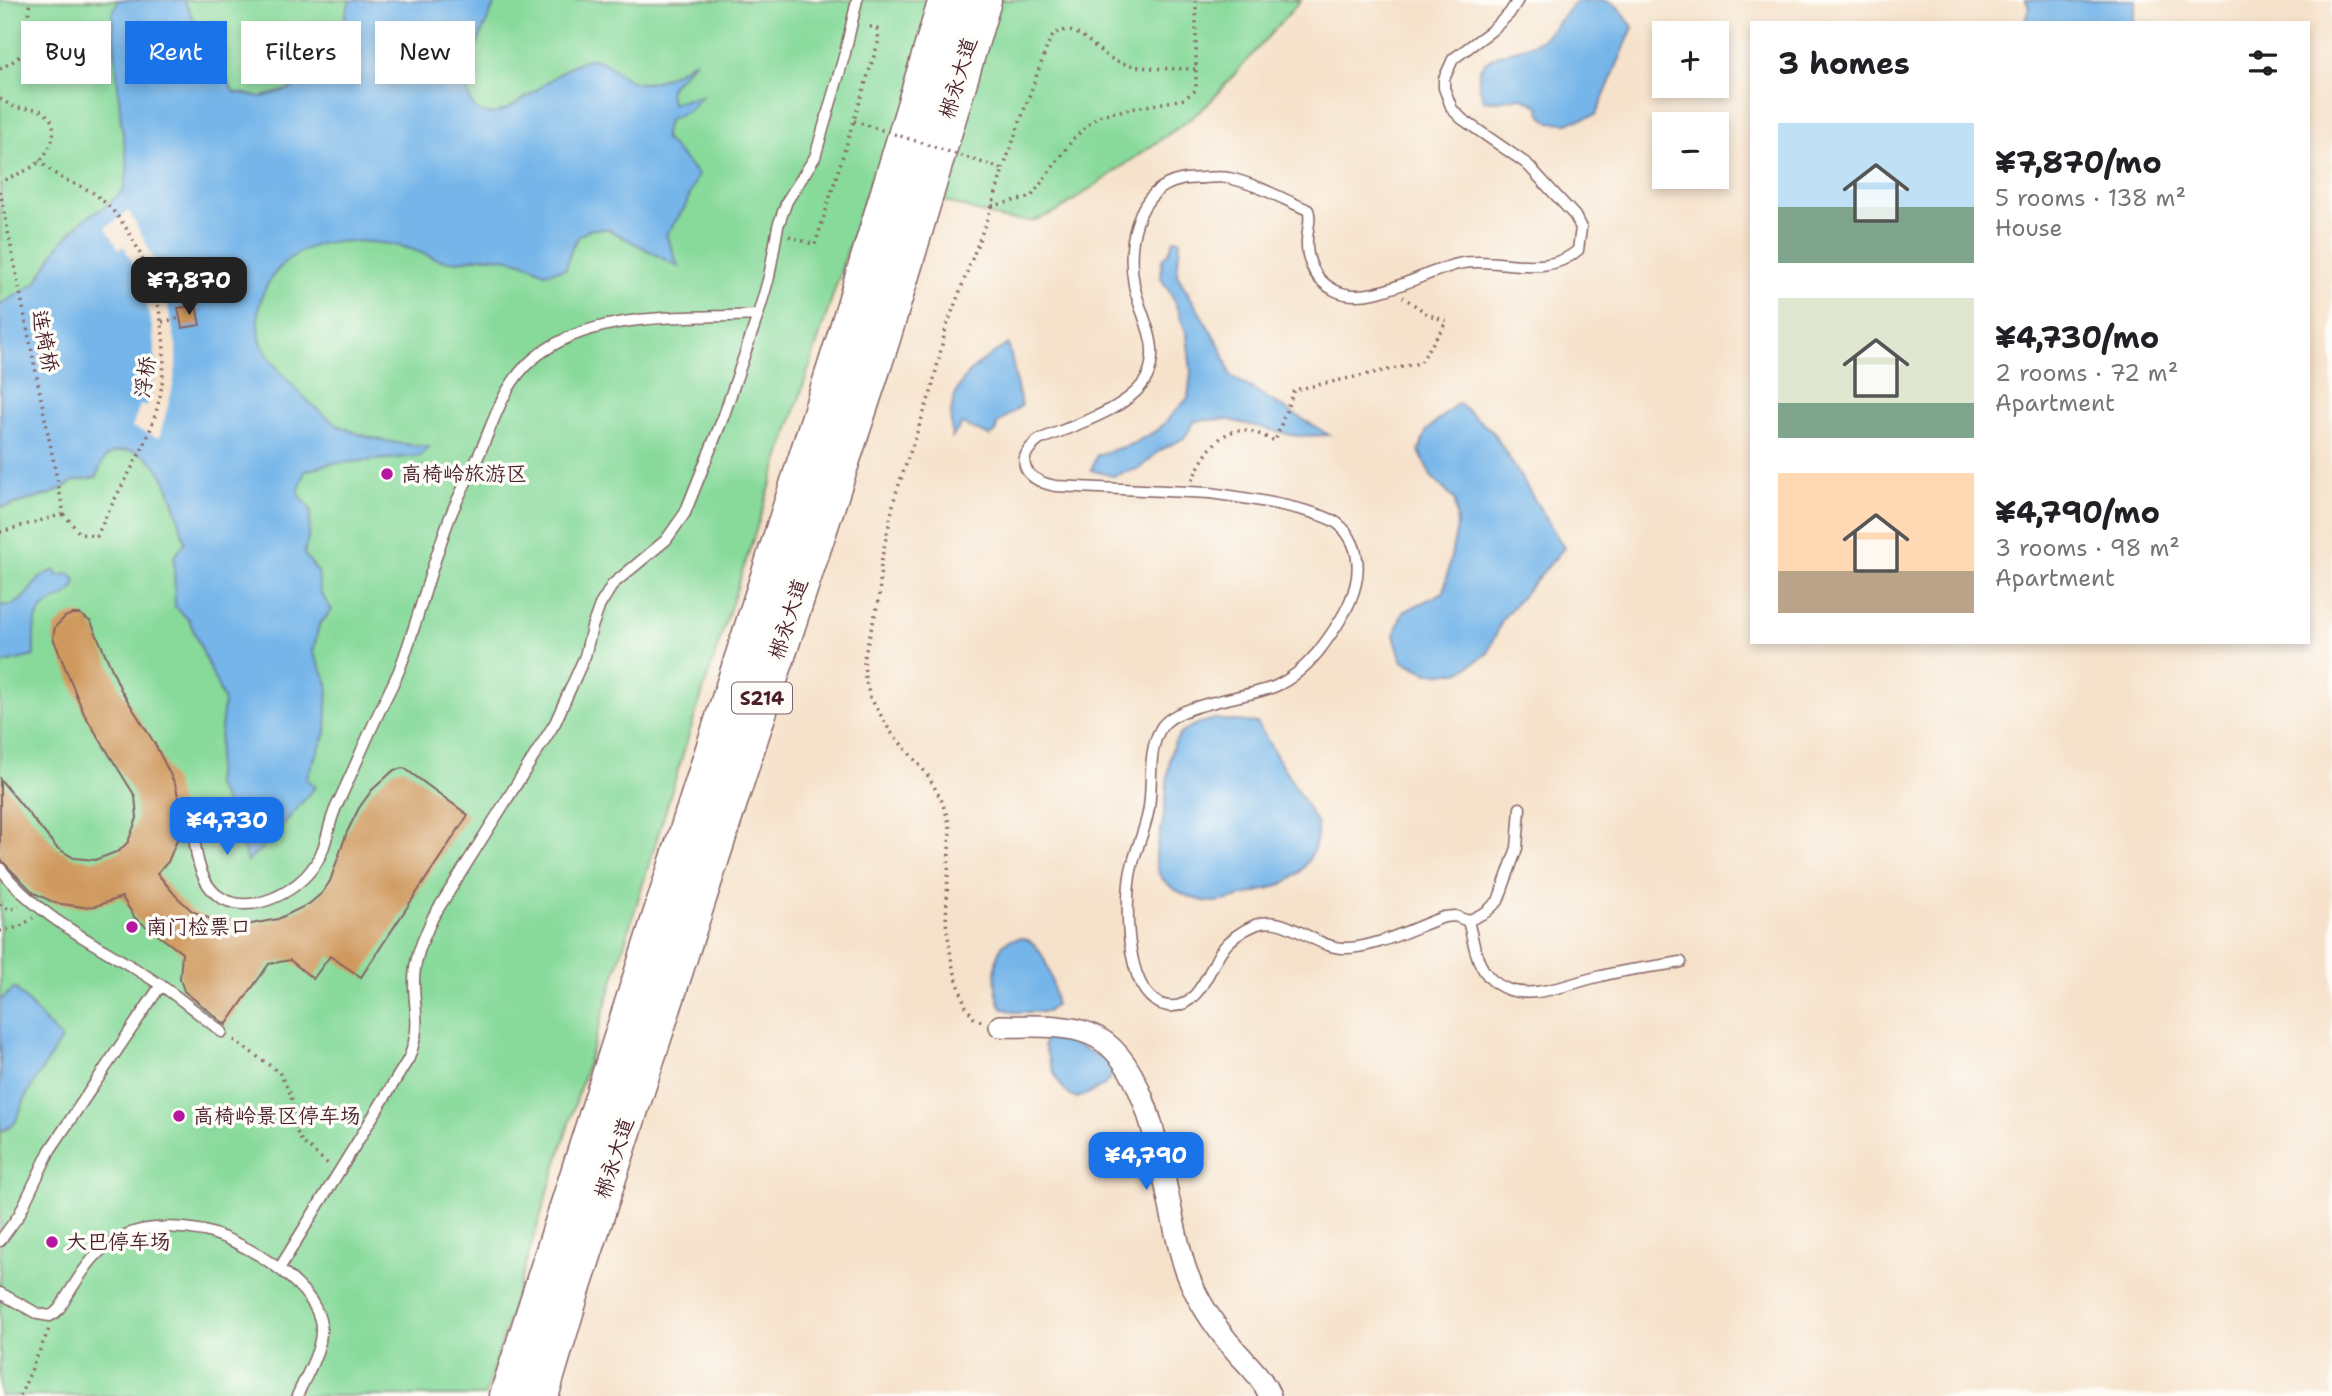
<!DOCTYPE html>
<html lang="en">
<head>
<meta charset="utf-8">
<style>
  :root { --surface:#fff; --page:#f2f2f2; --text:#202124; --muted:#757577; --accent:#1a73e8 }
  body { margin:0; font-family:"Shantell Sans","LXGW WenKai TC",sans-serif; background:var(--page); color:var(--text); height:100vh; display:flex; flex-direction:column; font-size:26px; white-space:nowrap }
  * { box-sizing:border-box; margin:0 }
  p { font-size:23px; color:var(--muted) }
  .icon { flex:none; width:38px; height:38px; fill:none; stroke:currentColor; stroke-width:2; stroke-linecap:round; stroke-linejoin:round }
  .map { position:relative; flex:1; overflow:hidden }
  .details { position:absolute; left:1750px; top:21px; width:560px; height:623px; display:flex; flex-direction:column; background:var(--surface); border-radius:0px; box-shadow:0 4px 10px #0003 }
  .details>* { flex:none }
  .banner { position:absolute; left:21px; top:21px; width:665px; height:63px; display:flex; gap:14px }
  .buttons { position:absolute; left:1652px; top:21px; display:grid; gap:14px }
  .buttons a { display:grid; place-items:center; width:77px; height:77px; border-radius:0px; background:var(--surface); box-shadow:0 4px 10px #0003; font-size:35px }
  .price { position:absolute; translate:-50% -60px; padding:0 16px; border-radius:14px; background:var(--accent); color:#fff; font-size:23px; line-height:46px; filter:drop-shadow(0 2px 4px #0008) }
  .price::after { content:''; position:absolute; left:50%; top:42px; width:21px; height:16px; margin-left:-10px; background:inherit; clip-path:polygon(0 0,100% 0,50% 100%) }
  .price.active { background:#222; color:#fff }
  ul { padding:0; list-style:none }
  li { display:flex; align-items:center; gap:21px; height:175px; padding:0 28px }
  li span { display:grid; place-items:center; flex:none; width:196px; height:140px; border-radius:0px; color:#555 }
  li>.icon { margin-inline-start:auto }
  span .icon { width:84px; height:84px; fill:#fffc; stroke-width:1 }
  li b { font-size:30px }
  h2 { display:flex; justify-content:space-between; align-items:center; height:84px; padding:0 28px; font-size:30px }
  .chip { padding:0 24px; border-radius:0px; background:var(--surface); box-shadow:0 4px 10px #0003; font-size:24px; line-height:63px }
  .chip.active { background:var(--accent); color:#fff }
  .map>svg:first-child { display:block }
</style>
</head>
<body>
<div class="map">
<svg width="2332" height="1396" viewBox="0 0 2332 1396">
  <rect width="100%" height="100%" fill="#fdfcf7"/>
  <filter id="ink" filterUnits="userSpaceOnUse"><feTurbulence type="fractalNoise" baseFrequency=".0143" numOctaves="2"/><feDisplacementMap in="SourceGraphic" scale="14" xChannelSelector="R" yChannelSelector="G"/><feConvolveMatrix kernelMatrix="1 2 1 2 8 2 1 2 1" color-interpolation-filters="sRGB"/></filter>
  <filter id="wash" filterUnits="userSpaceOnUse"><feTurbulence type="fractalNoise" baseFrequency=".00686" numOctaves="4" result="noise"/><feDisplacementMap in="SourceGraphic" scale="28" xChannelSelector="R" yChannelSelector="G"/><feGaussianBlur stdDeviation="1.57" result="paint"/><feColorMatrix in="noise" values="0 0 0 0 0 0 0 0 0 0 0 0 0 0 0 0 0 1.4 0 .05"/><feComposite in="paint" operator="in"/></filter>
  <g filter="url(#wash)">
    <rect width="100%" height="100%" fill="#f6e2cb"/>
    <path fill="#88da9b" stroke="#697c63" stroke-width="2" d="M0,0H1301L1207,105L1189,120L1058,211L1033,221L1003,219L871,179L691,728L485,1396H0Z"/>
    <path fill="#74b5e9" stroke="#5f6a8a" stroke-width="2" d="M118,0H184L211,54L234,92L262,97L290,89L314,75L334,52L350,0H497C487,19 460,78 469,96C470,99 470,103 473,106C498,138 561,60 590,59C603,59 613,69 622,76C647,94 675,73 696,60L672,85L669,93L672,103L702,96L688,111L668,120L664,138L698,174L685,207L666,235L679,267L608,229H591L579,236L571,249L566,269L544,273C529,262 504,256 484,257C472,258 459,262 447,261C434,260 420,251 407,248C385,242 355,240 333,242C283,246 245,296 262,344C269,365 321,417 342,427C369,440 399,444 429,447L420,456L328,464L305,471L298,493L311,510L309,533L304,554L318,572L320,592L332,610L319,625L313,652L328,683L326,733L306,778L315,787L271,839L247,862L236,821L215,784L224,701L189,620L175,607L174,557L185,542C176,510 165,445 121,451C104,453 101,463 97,477L75,481L51,494L5,507L0,506V305L36,283L59,245L84,219L106,206L124,190L128,168L121,122L112,14Z
      M1579,0C1616,0 1614,0 1633,27L1596,115L1567,123L1549,122L1542,116L1539,106L1521,97L1497,101L1484,100C1462,49 1512,58 1540,40C1556,30 1563,11 1579,0Z
      M2026,0H2136L2133,23H2025L2029,7Z
      M1174,239L1180,240L1177,275L1221,348L1231,376L1329,435L1297,436L1225,419L1195,421L1184,438L1159,451L1140,468L1113,476L1091,470L1097,455L1132,444L1158,430L1188,398L1191,372L1187,335L1173,298L1161,278L1162,260L1169,252Z
      M1008,344C1015,365 1014,385 1022,405L997,424L996,432L990,436L962,424L952,437C945,387 969,368 1008,344Z
      M1458,403L1493,432L1564,548L1503,618L1488,653L1459,673H1428L1402,661L1394,635L1403,612L1444,592L1457,526L1455,500L1431,476L1419,451L1427,430Z
      M56,570V575L71,574L76,580C73,600 50,597 40,612C32,625 34,641 34,656L0,664V605C30,610 28,576 56,570Z
      M1215,719L1257,723L1317,824C1319,846 1306,872 1286,882C1275,888 1262,890 1250,894C1238,897 1226,902 1214,902C1194,902 1157,886 1156,863C1154,849 1161,834 1163,821C1165,809 1166,796 1167,784C1171,743 1171,729 1215,719Z
      M1023,938C1045,944 1055,985 1055,1005L1047,1012H1014L1002,1008C994,994 991,953 1006,942C1011,939 1017,939 1023,938Z
      M15,988L61,1039L26,1096L15,1123L0,1132V1000Z
      M1048,1035L1056,1036L1110,1061L1114,1066C1114,1085 1092,1092 1077,1098C1057,1091 1051,1064 1044,1046V1039Z"/>
    <path fill="#f6e2cb" d="M129,211L147,245L163,283L176,345V367L172,391L159,438L132,427L140,405L147,407L156,364L152,327L137,271L124,246L119,249L106,227Z"/>
    <g id="blocks">
      <path fill="#cf995d" d="M196,305L200,325L182,328L178,308Z
        M72,614H80L91,622L121,690L155,744L175,784L180,804L177,840L168,862L157,873L176,896L192,911L208,918L246,925L278,919L309,904L322,893L330,881L347,832L359,808L372,790L394,770L404,768L411,773L468,815L361,977L330,956L313,979L290,960L269,964L226,1025L184,991L180,979L182,953L135,918L122,897L96,906L83,907L55,903L34,893L2,861L0,858V779L57,848L74,858L95,860L119,851L128,842L137,818L135,796L84,714L53,638L55,627L65,617Z"/>
    </g>
  </g>
  <g filter="url(#ink)">
    <use href="#blocks" fill-opacity="0" stroke="#866363" stroke-width="2"/>
    <g fill="none" stroke-linecap="round" stroke-linejoin="round">
      <g stroke="#866363" stroke-width="13">
        <path id="lane" d="M1518,0L1509,14L1491,31L1453,59L1444,79V88L1452,109L1462,119L1527,164L1575,216L1581,228L1578,250C1546,279 1502,257 1463,263C1426,269 1370,309 1334,290C1311,278 1304,254 1308,230C1309,222 1311,218 1308,210C1283,199 1256,184 1229,178C1221,176 1211,178 1203,178C1196,179 1188,178 1181,180C1135,189 1127,246 1134,285C1140,317 1162,343 1147,377C1131,409 1071,426 1039,440C1011,461 1027,480 1055,486L1210,493C1239,497 1314,508 1337,523C1345,529 1349,535 1353,544C1369,582 1341,622 1318,652C1307,665 1292,679 1276,686C1248,698 1176,703 1161,728C1146,753 1154,786 1148,813C1144,834 1133,855 1130,876C1125,908 1125,1000 1168,1006C1197,1010 1209,970 1221,951C1230,939 1241,931 1255,925C1284,913 1311,945 1341,948C1373,950 1414,927 1444,917L1455,916L1468,921C1474,942 1475,964 1492,980C1522,1007 1568,983 1601,976C1627,969 1655,967 1681,962
          M194,811C193,836 195,877 217,895C247,918 296,893 314,866C327,849 327,827 336,807C352,774 366,739 382,706C388,693 395,681 400,668C419,618 431,566 450,517C459,494 472,472 481,450C495,418 505,382 533,359C593,309 685,319 758,315
          M0,868C41,922 107,948 162,986C182,1000 202,1016 222,1032
          M1468,921L1486,912L1498,901L1517,848L1520,808
          M0,1241L19,1215L50,1150L161,985
          M279,1269L409,1058C422,1023 414,1015 414,981C414,958 424,937 433,917L555,723L585,656L592,627L600,605L613,584L666,540L685,513L724,415L758,315L769,277L778,226L787,201L815,157L845,53L857,0
          M0,1293L38,1314L50,1316C59,1312 62,1304 67,1296C83,1271 96,1247 125,1235C148,1225 180,1226 204,1231C241,1240 310,1280 320,1320C326,1345 306,1375 297,1396"/>
      </g>
      <g stroke="#866363" stroke-width="24">
        <path id="street" d="M1000,1026C1028,1027 1063,1023 1090,1034C1160,1061 1163,1211 1187,1273C1198,1302 1214,1326 1235,1350C1248,1365 1262,1377 1270,1396"/>
      </g>
      <g stroke="#866363" stroke-width="41">
        <path id="highway" d="M509,1396L848,332L948,0
          M539,1396L570,1292L745,749L881,338L982,0"/>
      </g>
      <path stroke="#866363" stroke-width="3.5" stroke-dasharray="2 5" stroke-linecap="butt" d="M0,69C16,60 35,49 31,28C28,17 28,11 30,0
        M0,99C5,102 10,105 15,107C23,110 34,107 41,111C63,122 52,148 39,162C29,171 12,176 0,182
        M993,166L1003,169L992,206L1031,197L1074,138L1097,117L1104,114L1184,99L1196,90V0
        M1003,169L1048,44C1052,35 1058,29 1069,31C1083,32 1100,54 1114,60C1140,71 1169,68 1196,69
        M0,191L64,514L80,534L97,536C110,506 126,479 141,451C169,394 171,335 149,276C139,248 125,220 102,200C87,186 76,186 60,177C53,173 46,166 39,161
        M789,236L815,245L879,40L877,29L865,25
        M162,322L180,318
        M1192,480C1202,460 1216,431 1242,430C1253,430 1265,437 1275,441L1294,390L1420,363L1447,321L1429,315L1403,297
        M0,532L64,514
        M0,904L10,910L19,906
        M0,931L19,927L33,918
        M981,1021L974,1018L965,1005L952,964L946,922L950,825L941,799L927,774L890,731L870,697L865,678L864,658L879,599L881,562L895,496L931,392L946,328L992,206
        M234,1040L279,1072L291,1095L297,1132L302,1142L328,1164
        M20,1396L49,1329"/>
      <use href="#lane" stroke="#fff" stroke-width="10"/>
      <use href="#street" stroke="#fff" stroke-width="21"/>
      <use href="#highway" stroke="#fff" stroke-width="38"/>
      <path stroke="#866363" stroke-width="3.5" stroke-dasharray="2 5" stroke-linecap="butt" d="M854,121L993,166"/>
    </g>
  </g>
  <g fill="#b5179e" stroke="#fdfcf7" stroke-width="2.5">
    <circle cx="387" cy="474" r="7"/>
    <circle cx="132" cy="927" r="7"/>
    <circle cx="179" cy="1116" r="7"/>
    <circle cx="52" cy="1242" r="7"/>
  </g>
  <g text-anchor="middle" stroke-width="7" stroke-linejoin="round" paint-order="stroke">
    <rect fill="#fdfcf7" stroke="#806168" stroke-width="2" x="732" y="682.5" width="60" height="31" rx="5"/>
    <g font-size="19" font-weight="bold" fill="#4a1f2b">
      <text x="762" y="705">S214</text>
    </g>
    <g font-size="21" fill="#4a1f2b" stroke="#fdfcf7">
      <text transform="translate(958 78) rotate(-73)" y="7">郴永大道</text>
      <text transform="translate(45 341) rotate(79)" y="7">连椅桥</text>
      <text transform="translate(145 377) rotate(-82)" y="7">浮桥</text>
      <text transform="translate(788 619) rotate(-72)" y="7">郴永大道</text>
      <text transform="translate(614 1158) rotate(-72)" y="7">郴永大道</text>
    </g>
    <g font-size="21" fill="#4a1f2b" stroke="#fdfcf7" text-anchor="start">
      <text x="401" y="481">高椅岭旅游区</text>
      <text x="146" y="934">南门检票口</text>
      <text x="193" y="1123">高椅岭景区停车场</text>
      <text x="66" y="1249">大巴停车场</text>
    </g>
  </g>
</svg>
<div class="buttons">
<a>+</a>
<a>−</a>
</div>
<b class="price active" style="left:189px;top:317px">¥7,870</b>
<b class="price" style="left:227px;top:857px">¥4,730</b>
<b class="price" style="left:1146px;top:1192px">¥4,790</b>
<div class="banner">
<a class="chip">Buy</a>
<a class="chip active">Rent</a>
<a class="chip">Filters</a>
<a class="chip">New</a>
</div>
<section class="details">
<h2>3 homes<svg class="icon" aria-label="filters" viewBox="0 0 24 24"><path d="M4 7h16M4 17h16"/><circle cx="9" cy="7" r="2"/><circle cx="15" cy="17" r="2"/></svg></h2>
<ul>
<li><span style="background:linear-gradient(#bfe0f5 60%,#7fa58c 0)"><svg class="icon" aria-label="home" viewBox="0 0 24 24"><path d="M3 11l9-7 9 7M6 9v11h12V9"/></svg></span><div><b>¥7,870/mo</b><p>5 rooms · 138 m²</p><p>House</p></div></li>
<li><span style="background:linear-gradient(#dfe7d0 75%,#7fa58c 0)"><svg class="icon" aria-label="home" viewBox="0 0 24 24"><path d="M3 11l9-7 9 7M6 9v11h12V9"/></svg></span><div><b>¥4,730/mo</b><p>2 rooms · 72 m²</p><p>Apartment</p></div></li>
<li><span style="background:linear-gradient(#ffd9b3 70%,#b9a48a 0)"><svg class="icon" aria-label="home" viewBox="0 0 24 24"><path d="M3 11l9-7 9 7M6 9v11h12V9"/></svg></span><div><b>¥4,790/mo</b><p>3 rooms · 98 m²</p><p>Apartment</p></div></li>
</ul>
</section>
</div>
</body>
</html>
